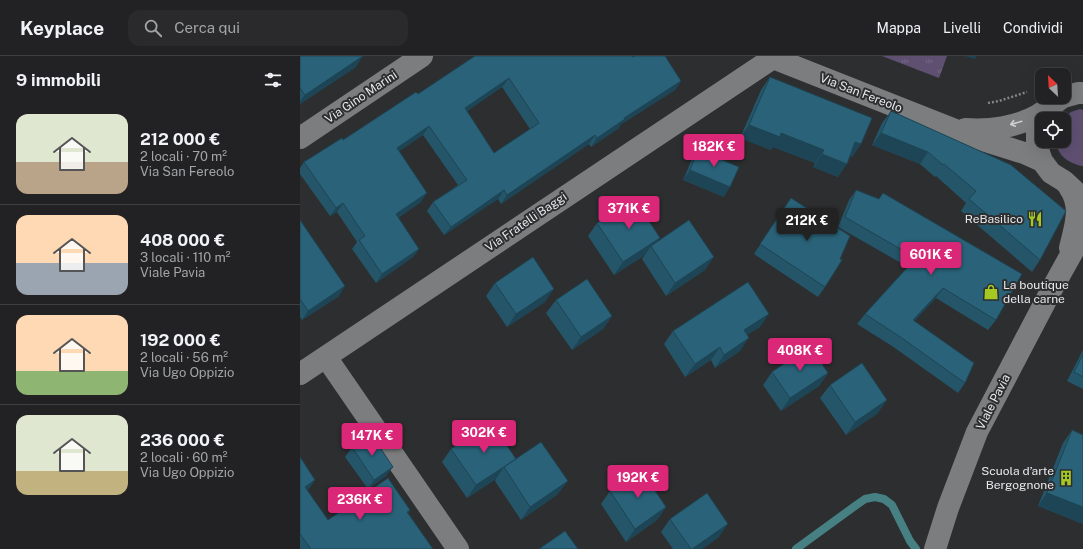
<!DOCTYPE html>
<html lang="it">
<head>
<meta charset="utf-8">
<style>
  :root { --surface:#222224; --page:#2a2a2c; --text:#f1f3f6; --muted:#a2a4a6; --line:#3f3f41; --accent:#db2777 }
  body { margin:0; font-family:"Public Sans",sans-serif; background:var(--page); color:var(--text); height:100vh; display:flex; flex-direction:column; font-size:15px; white-space:nowrap }
  * { box-sizing:border-box; margin:0 }
  p { font-size:13px; color:var(--muted) }
  .icon { flex:none; width:22px; height:22px; fill:none; stroke:currentColor; stroke-width:2; stroke-linecap:round; stroke-linejoin:round }
  .map { position:relative; flex:1; overflow:hidden }
  .details { display:flex; flex-direction:column; background:var(--surface); width:300px }
  .details>* { flex:none }
  .needle { width:26px; rotate:335deg }
  .tools { position:absolute; left:735px; top:12px; display:grid; gap:8px }
  .tools a { display:grid; place-items:center; width:36px; height:36px; border-radius:8px; background:var(--surface); box-shadow:0 4px 16px #0002,0 0 0 1px var(--line); font-size:20px }
  .price { position:absolute; translate:-50% -34px; padding:0 9px; border-radius:4px; background:var(--accent); color:#fff; font-size:13px; line-height:26px; filter:drop-shadow(0 1px 2px #0008) }
  .price::after { content:''; position:absolute; left:50%; top:24px; width:12px; height:9px; margin-left:-6px; background:inherit; clip-path:polygon(0 0,100% 0,50% 100%) }
  .price.on { background:#222; color:#fff }
  ul { padding:0; list-style:none }
  li { display:flex; align-items:center; gap:12px; height:100px; padding:0 16px }
  li+li { border-top:1px solid var(--line) }
  li span { display:grid; place-items:center; flex:none; width:112px; height:80px; border-radius:12px; color:#555 }
  li>.icon { margin-inline-start:auto }
  span .icon { width:48px; height:48px; fill:#fffc; stroke-width:1 }
  li b { font-size:17px }
  h2 { display:flex; justify-content:space-between; align-items:center; height:48px; padding:0 16px; font-size:17px }
  header { display:flex; align-items:center; gap:24px; box-sizing:border-box; height:56px; padding:0 20px; background:var(--surface); border-bottom:1px solid var(--line) }
  header strong { font-size:19px }
  nav { display:flex; gap:22px; margin-inline-start:auto; font-size:14px }
  .search { width:280px; height:36px; background:var(--page); display:flex; align-items:center; gap:10px; box-sizing:border-box; padding:0 14px; border-radius:12px; color:var(--muted); font-size:15px }
  main { display:flex; flex:1; min-height:0 }
  .map>svg:first-child { display:block }
</style>
</head>
<body>
<header>
<strong>Keyplace</strong>
<div class="search"><svg class="icon" aria-label="search" viewBox="0 0 24 24"><circle cx="10" cy="10" r="6"/><path d="M15 15l6 6"/></svg>Cerca qui</div>
<nav><a>Mappa</a><a>Livelli</a><a>Condividi</a></nav>
</header>
<main>
<section class="details">
<h2>9 immobili<svg class="icon" aria-label="filters" viewBox="0 0 24 24"><path d="M4 7h16M4 17h16"/><circle cx="9" cy="7" r="2"/><circle cx="15" cy="17" r="2"/></svg></h2>
<ul>
<li><span style="background:linear-gradient(#dfe7d0 60%,#b9a48a 0)"><svg class="icon" aria-label="home" viewBox="0 0 24 24"><path d="M3 11l9-7 9 7M6 9v11h12V9"/></svg></span><div><b>212 000 €</b><p>2 locali · 70 m²</p><p>Via San Fereolo</p></div></li>
<li><span style="background:linear-gradient(#ffd9b3 60%,#9aa5b1 0)"><svg class="icon" aria-label="home" viewBox="0 0 24 24"><path d="M3 11l9-7 9 7M6 9v11h12V9"/></svg></span><div><b>408 000 €</b><p>3 locali · 110 m²</p><p>Viale Pavia</p></div></li>
<li><span style="background:linear-gradient(#ffd9b3 70%,#8fb573 0)"><svg class="icon" aria-label="home" viewBox="0 0 24 24"><path d="M3 11l9-7 9 7M6 9v11h12V9"/></svg></span><div><b>192 000 €</b><p>2 locali · 56 m²</p><p>Via Ugo Oppizio</p></div></li>
<li><span style="background:linear-gradient(#dfe7d0 70%,#c2b280 0)"><svg class="icon" aria-label="home" viewBox="0 0 24 24"><path d="M3 11l9-7 9 7M6 9v11h12V9"/></svg></span><div><b>236 000 €</b><p>2 locali · 60 m²</p><p>Via Ugo Oppizio</p></div></li>
</ul>
</section>
<div class="map">
<svg width="783" height="493" viewBox="0 0 783 493">
  <defs>
    <pattern id="park-tufts" width="24" height="20" patternUnits="userSpaceOnUse"><rect width="24" height="20" fill="#5f5072"/><path d="M3 7l-1-3M5 7V3M7 7l1-3M15 17l-1-3M17 17v-4M19 17l1-3" fill="none" stroke="#766986"/></pattern>
  </defs>
  <rect width="100%" height="100%" fill="#2d2e30"/>
  <path fill="#5f5072" d="M780,53L783,54V110H782C769,107 757,100 756,85H764L763,62L771,56Z"/>
  <path fill="url(#park-tufts)" d="M582,0H647L639,22Z"/>
  <g fill="none" stroke-linecap="round" stroke-linejoin="round">
    <path stroke="#468083" stroke-width="8" d="M496,493L555,450L565,443L575,441L584,443L592,449L610,485L616,493"/>
    <path stroke="#848587" stroke-width="2.5" stroke-dasharray="2 2" stroke-linecap="butt" d="M688,47L699,45L727,36"/>
    <path stroke="#7b7d7f" stroke-width="22" d="M468,0L673,81L724,97L742,105
      M764,41L778,37H783
      M750,51L741,62L737,76V91L742,105L751,117L764,125L783,143
      M665,73C689,75 717,71 738,59C746,54 755,47 763,41
      M0,82L122,0
      M769,131C783,151 775,170 770,192
      M26,301L158,493
      M0,318L473,2
      M635,493L648,452L677,376L753,231L783,177"/>
  </g>
  <path fill="#245568" fill-rule="evenodd" d="M0,0L56,11L0,48Z
    M175,0L333,1L381,25L375,34L320,69L319,72L291,91L289,88L201,148L198,143L144,179L127,155L133,146L158,129L123,79L99,95L121,146L98,162L119,193L113,201L76,227L52,193L57,186L37,156L30,160L0,118V112L4,106L43,84L118,38ZM202,31L230,73L194,97L167,55Z
    M470,21L561,88L552,101L550,100L538,121L513,111L515,107L473,91L471,94L440,82L461,34Z
    M591,55L711,109L740,204L732,216L661,155L666,147L636,120L635,121L620,108L572,89L582,67Z
    M398,94L424,141L383,124L392,103Z
    M556,134L579,143L583,137L696,264L688,274L636,242L614,265L665,327L658,337L592,290L557,268L565,258L608,211L538,171L549,144Z
    M491,142L525,231L518,241L454,198Z
    M0,164L39,240L2,264L0,261Z
    M297,167L360,182L357,186L405,214L366,240L342,203L345,199L314,219L288,180Z
    M195,227L245,246L207,271L186,240Z
    M256,244L312,260L303,273L272,294L246,257Z
    M460,271L447,279L440,295L415,312L411,304L385,321L364,288L373,275Z
    M783,294V333L767,325Z
    M472,316L528,317L519,330L481,355L463,329Z
    M530,329L578,357L546,379L520,342Z
    M772,374L783,379V468L738,450L763,387Z
    M52,391L86,420L68,433L45,401Z
    M151,393L216,403L258,438L221,464L195,425L196,423L167,442L142,406Z
    M0,401L15,424L7,435L28,464L110,454L108,457L133,493H0Z
    M310,435L366,451L357,464L326,486L301,448Z
    M370,463L419,481L402,493H373L361,476Z"/>
  <path fill="#1d4555" d="M63,0L56,11L0,48V45L5,39Z
    M665,0H677L675,3Z
    M209,22L202,31L159,61L165,52Z
    M381,25L375,34L320,69L319,72L291,91L297,82L324,62Z
    M449,69L481,77L524,94L515,107L473,91L471,94L440,82Z
    M129,70L123,79L91,101L97,92Z
    M581,77L628,96L620,108L572,89Z
    M295,79L289,88L201,148L207,139Z
    M555,86L561,88L552,101L546,99Z
    M522,98L547,108L538,121L513,111Z
    M390,114L430,131L424,141L383,124Z
    M204,134L198,143L144,179L151,171Z
    M127,137L121,146L90,167L96,158Z
    M43,147L37,156L30,160L36,152Z
    M360,182L352,193L351,190L345,199L314,219L323,206Z
    M119,193L113,201L76,227L82,218Z
    M414,201L405,214L366,240L375,227Z
    M45,230L39,240L2,264L8,255Z
    M643,232L636,242L606,274L613,264Z
    M254,233L245,246L207,271L216,258Z
    M469,258L460,271L434,287L444,274Z
    M312,260L303,273L272,294L281,281Z
    M449,282L440,295L415,312L424,299Z
    M420,291L411,304L385,321L395,308Z
    M528,317L519,330L481,355L490,342Z
    M587,344L578,357L546,379L555,366Z
    M216,403L207,416L204,411L196,423L167,442L176,429Z
    M93,411L86,420L68,433L74,424Z
    M15,424L8,434L0,440L5,431Z
    M268,425L258,438L221,464L230,451Z
    M747,437L783,451V468L738,450Z
    M366,451L357,464L326,486L335,473Z
    M428,468L419,481L402,493H392Z"/>
  <path fill="#2a6379" stroke="#1d4555" fill-rule="evenodd" d="M0,0H63L5,39L0,32Z
    M175,0H332L333,1L335,0H365L381,25L324,62L325,63L297,82L295,79L207,139L204,134L151,171L133,146L167,124L129,70L97,92L127,137L96,158L119,193L82,218L59,184L65,180L43,147L36,152L4,106L42,82L43,84L116,36L118,38ZM209,22L239,67L194,97L165,52Z
    M470,21L572,62L561,88L555,86L547,108L522,98L524,94L481,77L480,81L449,69Z
    M591,55L711,109L766,155L740,204L669,143L676,135L644,108L643,109L628,96L581,77Z
    M398,94L439,111L430,131L390,114Z
    M556,134L579,143L583,137L722,218L696,264L643,232L613,264L674,307L665,327L599,280L565,258L616,202L545,161Z
    M334,142L360,182L323,206L297,167Z
    M491,142L550,180L540,203L542,204L525,231L460,188Z
    M0,164L45,230L8,255L0,243Z
    M389,164L414,201L375,227L351,190Z
    M233,201L254,233L216,258L195,227Z
    M287,223L312,260L281,281L256,244Z
    M448,226L469,258L444,274L449,282L424,299L420,291L395,308L373,275Z
    M510,290L528,317L490,342L472,316Z
    M783,298V321L774,316Z
    M562,307L587,344L555,366L530,329Z
    M191,366L216,403L176,429L151,393Z
    M772,374L783,379V451L747,437Z
    M71,378L93,411L74,424L52,391Z
    M241,386L268,425L230,451L204,411Z
    M0,401L15,424L5,431L28,464L88,422L110,454L107,456L133,493H11L0,478Z
    M341,414L366,451L335,473L310,435Z
    M407,437L428,468L392,493H391L370,463Z
    M265,475L278,493H239Z"/>
  <defs><path id="oneway-shaft" d="M-6 0H5M1.5-3L5.5 0L1.5 3" fill="none" stroke-width="1.6" stroke-linecap="round" stroke-linejoin="round"/></defs>
  <use stroke="#cdced0" href="#oneway-shaft" transform="translate(716 67) rotate(164)"/>
  <defs>
    <g id="restaurant-bare" transform="scale(1.2)"><path d="M-5-6h1v4h1v-4h1v4h1v-4h1v5L-1.5 .5V6h-2V.5L-5-1ZM5-6V6H3V1.5H1.5Q1.5-4 5-6Z" fill="#a5c823" stroke="#2d2e30" stroke-width="2.5" paint-order="stroke"/></g>
    <g id="shop-bare" transform="scale(1.2)"><path d="M-5-2.5h2.3a2.7 3.5 0 0 1 5.4 0H5L5.5 6h-11ZM-1.5-2.5h3a1.5 2.3 0 0 0-3 0Z" fill="#a5c823" stroke="#2d2e30" stroke-width="2.5" paint-order="stroke"/></g>
    <g id="building-bare" transform="scale(1.2)"><path d="M-4-6H4V6H1V3H-1V6H-4ZM-2.5-4.3h1.7v1.8h-1.7ZM.8-4.3h1.7v1.8H.8ZM-2.5-1h1.7V.8h-1.7ZM.8-1h1.7V.8H.8Z" fill="#a5c823" stroke="#2d2e30" stroke-width="2.5" paint-order="stroke"/></g>
  </defs>
  <g fill-rule="evenodd">
    <use href="#restaurant-bare" x="735" y="163"/>
    <use href="#shop-bare" x="691" y="236"/>
    <use href="#building-bare" x="766" y="422"/>
  </g>
  <g text-anchor="middle" stroke-width="4" stroke-linejoin="round" paint-order="stroke">
    <g font-size="12" fill="#e8e9eb" stroke="#2d2e30">
      <text transform="translate(561 37) rotate(21)" y="4">Via San Fereolo</text>
      <text transform="translate(61 41) rotate(-34)" y="4">Via Gino Marini</text>
      <text transform="translate(226 166) rotate(-34)" y="4">Via Fratelli Baggi</text>
      <text transform="translate(693 346) rotate(-63)" y="4">Viale Pavia</text>
    </g>
    <g font-size="12" fill="#e8e9eb" stroke="#2d2e30" text-anchor="end">
      <text x="723" y="167">ReBasilico</text>
      <text x="703" y="233" text-anchor="start">La boutique<tspan x="703" dy="14">della carne</tspan></text>
      <text x="754" y="419">Scuola d’arte<tspan x="754" dy="14">Bergognone</tspan></text>
    </g>
  </g>
</svg>
<div class="tools">
<a><svg class="needle" viewBox="-14 -14 28 28"><path d="M0-13l5 13h-10z" fill="#e53935"/><path d="M0 13l5-13h-10z" fill="#a2a4a6"/></svg></a>
<a><svg class="icon" aria-label="locate" viewBox="0 0 24 24"><circle cx="12" cy="12" r="6"/><path d="M12 2v4M12 18v4M2 12h4M18 12h4"/></svg></a>
</div>
<b class="price" style="left:414px;top:112px">182K €</b>
<b class="price" style="left:329px;top:174px">371K €</b>
<b class="price on" style="left:507px;top:186px">212K €</b>
<b class="price" style="left:631px;top:220px">601K €</b>
<b class="price" style="left:500px;top:316px">408K €</b>
<b class="price" style="left:184px;top:398px">302K €</b>
<b class="price" style="left:72px;top:401px">147K €</b>
<b class="price" style="left:338px;top:443px">192K €</b>
<b class="price" style="left:60px;top:465px">236K €</b>
</div>
</main>
</body>
</html>
